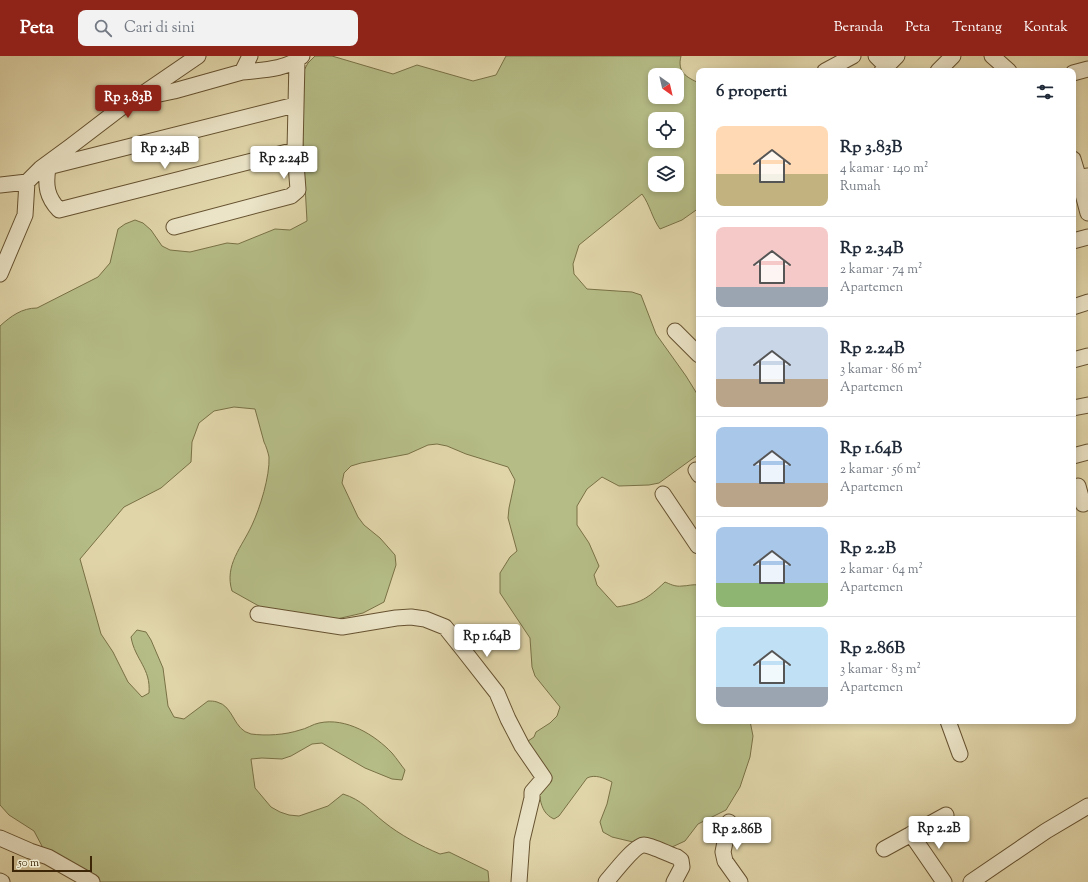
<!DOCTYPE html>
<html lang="id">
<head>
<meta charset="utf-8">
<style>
  :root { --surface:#fff; --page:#f2f2f3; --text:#1f2937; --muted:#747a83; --line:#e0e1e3; --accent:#8f2418 }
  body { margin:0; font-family:"Sorts Mill Goudy",serif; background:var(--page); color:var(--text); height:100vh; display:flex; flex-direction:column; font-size:15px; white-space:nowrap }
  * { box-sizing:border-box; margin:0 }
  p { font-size:13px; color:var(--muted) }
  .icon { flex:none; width:22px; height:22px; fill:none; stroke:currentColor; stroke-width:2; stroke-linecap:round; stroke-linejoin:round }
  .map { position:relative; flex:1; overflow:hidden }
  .drawer { position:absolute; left:696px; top:12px; width:380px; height:656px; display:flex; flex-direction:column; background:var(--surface); border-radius:8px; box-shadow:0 2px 6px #0003 }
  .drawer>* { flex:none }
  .needle { width:26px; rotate:146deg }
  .tools { position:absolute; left:648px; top:12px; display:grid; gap:8px }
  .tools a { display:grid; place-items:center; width:36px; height:36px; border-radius:8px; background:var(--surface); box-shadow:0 2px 6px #0003; font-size:20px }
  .scale { position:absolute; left:12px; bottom:10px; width:80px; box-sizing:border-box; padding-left:4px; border:2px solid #3d2607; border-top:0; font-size:11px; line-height:14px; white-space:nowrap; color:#3d2607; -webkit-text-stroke:3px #ebe4c7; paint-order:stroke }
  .price { position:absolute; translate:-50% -34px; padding:0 9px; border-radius:4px; background:#fff; color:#222; font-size:13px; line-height:26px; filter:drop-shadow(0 1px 2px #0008) }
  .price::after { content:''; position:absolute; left:50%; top:24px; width:12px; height:9px; margin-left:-6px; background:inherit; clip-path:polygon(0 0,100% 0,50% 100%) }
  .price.active { background:var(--accent); color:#fff }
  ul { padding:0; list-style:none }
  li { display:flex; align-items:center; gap:12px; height:100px; padding:0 20px }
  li+li { border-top:1px solid var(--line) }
  li span { display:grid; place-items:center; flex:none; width:112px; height:80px; border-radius:8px; color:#555 }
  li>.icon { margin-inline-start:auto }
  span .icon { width:48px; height:48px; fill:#fffc; stroke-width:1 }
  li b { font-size:17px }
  h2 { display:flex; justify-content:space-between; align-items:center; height:48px; padding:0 20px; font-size:17px }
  header { display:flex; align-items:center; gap:24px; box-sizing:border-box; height:56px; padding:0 20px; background:var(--accent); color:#fff }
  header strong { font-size:19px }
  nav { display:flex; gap:22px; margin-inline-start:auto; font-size:14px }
  .search { width:280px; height:36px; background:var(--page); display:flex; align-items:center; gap:10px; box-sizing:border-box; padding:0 14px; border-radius:8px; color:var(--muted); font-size:15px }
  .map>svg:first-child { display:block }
</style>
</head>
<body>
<header>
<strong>Peta</strong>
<div class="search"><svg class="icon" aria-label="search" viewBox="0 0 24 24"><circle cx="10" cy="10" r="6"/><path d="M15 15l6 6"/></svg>Cari di sini</div>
<nav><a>Beranda</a><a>Peta</a><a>Tentang</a><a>Kontak</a></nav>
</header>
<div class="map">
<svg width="1088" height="826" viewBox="0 0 1088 826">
  <rect width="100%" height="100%" fill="#e0d5a9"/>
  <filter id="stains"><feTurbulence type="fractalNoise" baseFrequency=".005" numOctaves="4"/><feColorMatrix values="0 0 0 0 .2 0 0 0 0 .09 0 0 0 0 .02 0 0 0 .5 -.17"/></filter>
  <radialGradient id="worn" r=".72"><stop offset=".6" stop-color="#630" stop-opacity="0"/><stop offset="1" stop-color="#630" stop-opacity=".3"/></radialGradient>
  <path fill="#b5bc86" stroke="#797146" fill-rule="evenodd" d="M315,0H332L393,18L417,9L473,25L496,19L506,0H681C677,16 686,21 699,27V152L682,164L660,173C652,162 650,149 642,138L579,189L573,208L574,218L587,233L632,236L641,239L656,278L686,320L699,341V398L659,427L649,429L619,430L602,421L587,433L577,450V469L589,487L599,510L594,519L597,529L617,551C641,547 647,543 665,526C670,528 675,531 682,530C688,530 692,528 699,529V665H750L753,680L750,701L740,731L726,754L698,768L685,785L672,791H654L612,781L603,776L600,766L607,748L612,726C604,722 595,718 587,722L559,760L554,763C536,755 542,734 534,719C529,710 522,701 516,693L534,681L536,676L550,667L557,660L560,651L535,620L532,611L530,582L500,537V517L510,501L517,495L508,462L509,452L515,424L508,411L466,398L447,390L437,388L428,389L408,398L361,407L351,410L344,417L342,427L358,461L364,469L380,482L395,499L396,509L384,546L363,557L328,565L266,554L232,535C224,509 242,491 252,469C260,452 270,420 269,401C268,396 266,390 264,386C261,375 258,364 255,353L234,351L214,355L199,367L192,386L191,406L161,432L124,451L80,503L101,578L113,596L128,626L142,641L149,637C151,612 135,604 131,581L137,574L146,576L151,584L163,612L168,650L174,661L184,663L208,645C211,645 214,645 217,646C234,650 233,674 251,678C266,680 285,679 300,674C306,673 313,668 319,667C346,661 375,679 392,697C397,703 401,709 405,714L402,724L392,723L365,712L322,687L312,688L291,700L282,703L262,702L251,703L255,732L271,751L280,756L289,759L299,760L328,750L343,738C362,744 369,754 384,766C400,779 421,790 440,798L449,796L488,815L489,826H86L43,792L34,775L9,759L0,749V270C11,260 22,252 37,252L98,221L110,207L118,173L125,168L135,164L143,167L151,174L162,190L170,194L190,196L227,187L238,188L275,173L290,174L307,165L303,93L302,18L308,7ZM655,19H677V41H655ZM655,63H677V85H655ZM655,107H677V129H655Z"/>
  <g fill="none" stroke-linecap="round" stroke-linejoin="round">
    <g stroke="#665230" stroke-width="17">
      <path id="minor" d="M876,0L887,11
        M992,0L1009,15
        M825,15L853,0
        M882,15L897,0
        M938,15L953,0
        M242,16C261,14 287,14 302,0
        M1073,17L1088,13
        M141,39L198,0
        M1073,103L1079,123L1087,120
        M44,112L295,49
        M48,112C45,130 47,141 59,154L295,94
        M1073,124L1079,123L1088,157
        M0,129L27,126L41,112L71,90L122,51L136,43L174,35L242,16L250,0
        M174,171L291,140L298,134L295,94L297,4
        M1073,185L1088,181
        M0,218L25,159L27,126
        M1073,251L1088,246
        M675,275L699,299
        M1073,304L1088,300
        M1073,352L1088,349
        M1073,400L1088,396
        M696,414L699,419
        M1073,432L1078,430L1083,448L1088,446
        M663,438L698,490L699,489
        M258,558L342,571L396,562L411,561L425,563L445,571L461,591L497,637L508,663L522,690L544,722L532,736V742L522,784L519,826
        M948,665L960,698
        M729,766L723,796L725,805L740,826
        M911,778L944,826
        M0,782L30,795L48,801L92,826
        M884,793L946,759
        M0,825L2,826
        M606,826C613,818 635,789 644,789C651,789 670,799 677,801L681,804L682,811L674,826
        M971,826L1046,775L1088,750"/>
    </g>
    <use href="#minor" stroke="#ebe4c7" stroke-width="15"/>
  </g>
  <rect width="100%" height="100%" filter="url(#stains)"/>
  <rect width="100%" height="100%" fill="url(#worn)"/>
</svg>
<div class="tools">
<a><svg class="needle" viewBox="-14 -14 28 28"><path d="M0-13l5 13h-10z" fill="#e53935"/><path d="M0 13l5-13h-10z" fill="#747a83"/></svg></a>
<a><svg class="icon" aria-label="locate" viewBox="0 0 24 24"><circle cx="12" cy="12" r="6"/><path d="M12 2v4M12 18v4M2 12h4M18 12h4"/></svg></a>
<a><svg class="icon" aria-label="layers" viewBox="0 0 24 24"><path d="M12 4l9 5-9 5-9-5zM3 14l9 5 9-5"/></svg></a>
</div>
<div class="scale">50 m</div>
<b class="price active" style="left:128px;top:63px">Rp 3.83B</b>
<b class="price" style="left:165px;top:114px">Rp 2.34B</b>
<b class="price" style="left:284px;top:124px">Rp 2.24B</b>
<b class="price" style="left:487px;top:602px">Rp 1.64B</b>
<b class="price" style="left:939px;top:794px">Rp 2.2B</b>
<b class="price" style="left:737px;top:795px">Rp 2.86B</b>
<section class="drawer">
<h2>6 properti<svg class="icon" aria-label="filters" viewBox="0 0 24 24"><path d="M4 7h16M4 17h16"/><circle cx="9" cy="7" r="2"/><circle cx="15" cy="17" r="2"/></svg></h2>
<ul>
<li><span style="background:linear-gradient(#ffd9b3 60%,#c2b280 0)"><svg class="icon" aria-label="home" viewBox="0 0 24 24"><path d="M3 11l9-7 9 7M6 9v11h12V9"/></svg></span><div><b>Rp 3.83B</b><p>4 kamar · 140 m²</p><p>Rumah</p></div></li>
<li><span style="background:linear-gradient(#f6c9c9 75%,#9aa5b1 0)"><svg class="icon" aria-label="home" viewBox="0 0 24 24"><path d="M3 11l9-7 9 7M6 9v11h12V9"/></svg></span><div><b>Rp 2.34B</b><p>2 kamar · 74 m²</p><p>Apartemen</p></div></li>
<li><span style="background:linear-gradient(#c9d6e8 65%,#b9a48a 0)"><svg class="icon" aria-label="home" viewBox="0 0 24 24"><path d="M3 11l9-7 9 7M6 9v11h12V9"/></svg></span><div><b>Rp 2.24B</b><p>3 kamar · 86 m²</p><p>Apartemen</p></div></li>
<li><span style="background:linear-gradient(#a9c7e8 70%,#b9a48a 0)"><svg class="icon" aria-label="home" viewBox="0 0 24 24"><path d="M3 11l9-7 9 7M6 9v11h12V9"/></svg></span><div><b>Rp 1.64B</b><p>2 kamar · 56 m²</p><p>Apartemen</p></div></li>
<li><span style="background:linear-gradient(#a9c7e8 70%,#8fb573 0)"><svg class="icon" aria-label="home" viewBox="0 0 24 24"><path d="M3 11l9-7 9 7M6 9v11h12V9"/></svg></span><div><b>Rp 2.2B</b><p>2 kamar · 64 m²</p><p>Apartemen</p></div></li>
<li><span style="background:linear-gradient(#bfe0f5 75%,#9aa5b1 0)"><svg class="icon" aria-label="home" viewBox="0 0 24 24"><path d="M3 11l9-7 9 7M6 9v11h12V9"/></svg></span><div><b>Rp 2.86B</b><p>3 kamar · 83 m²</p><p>Apartemen</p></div></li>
</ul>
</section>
</div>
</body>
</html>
